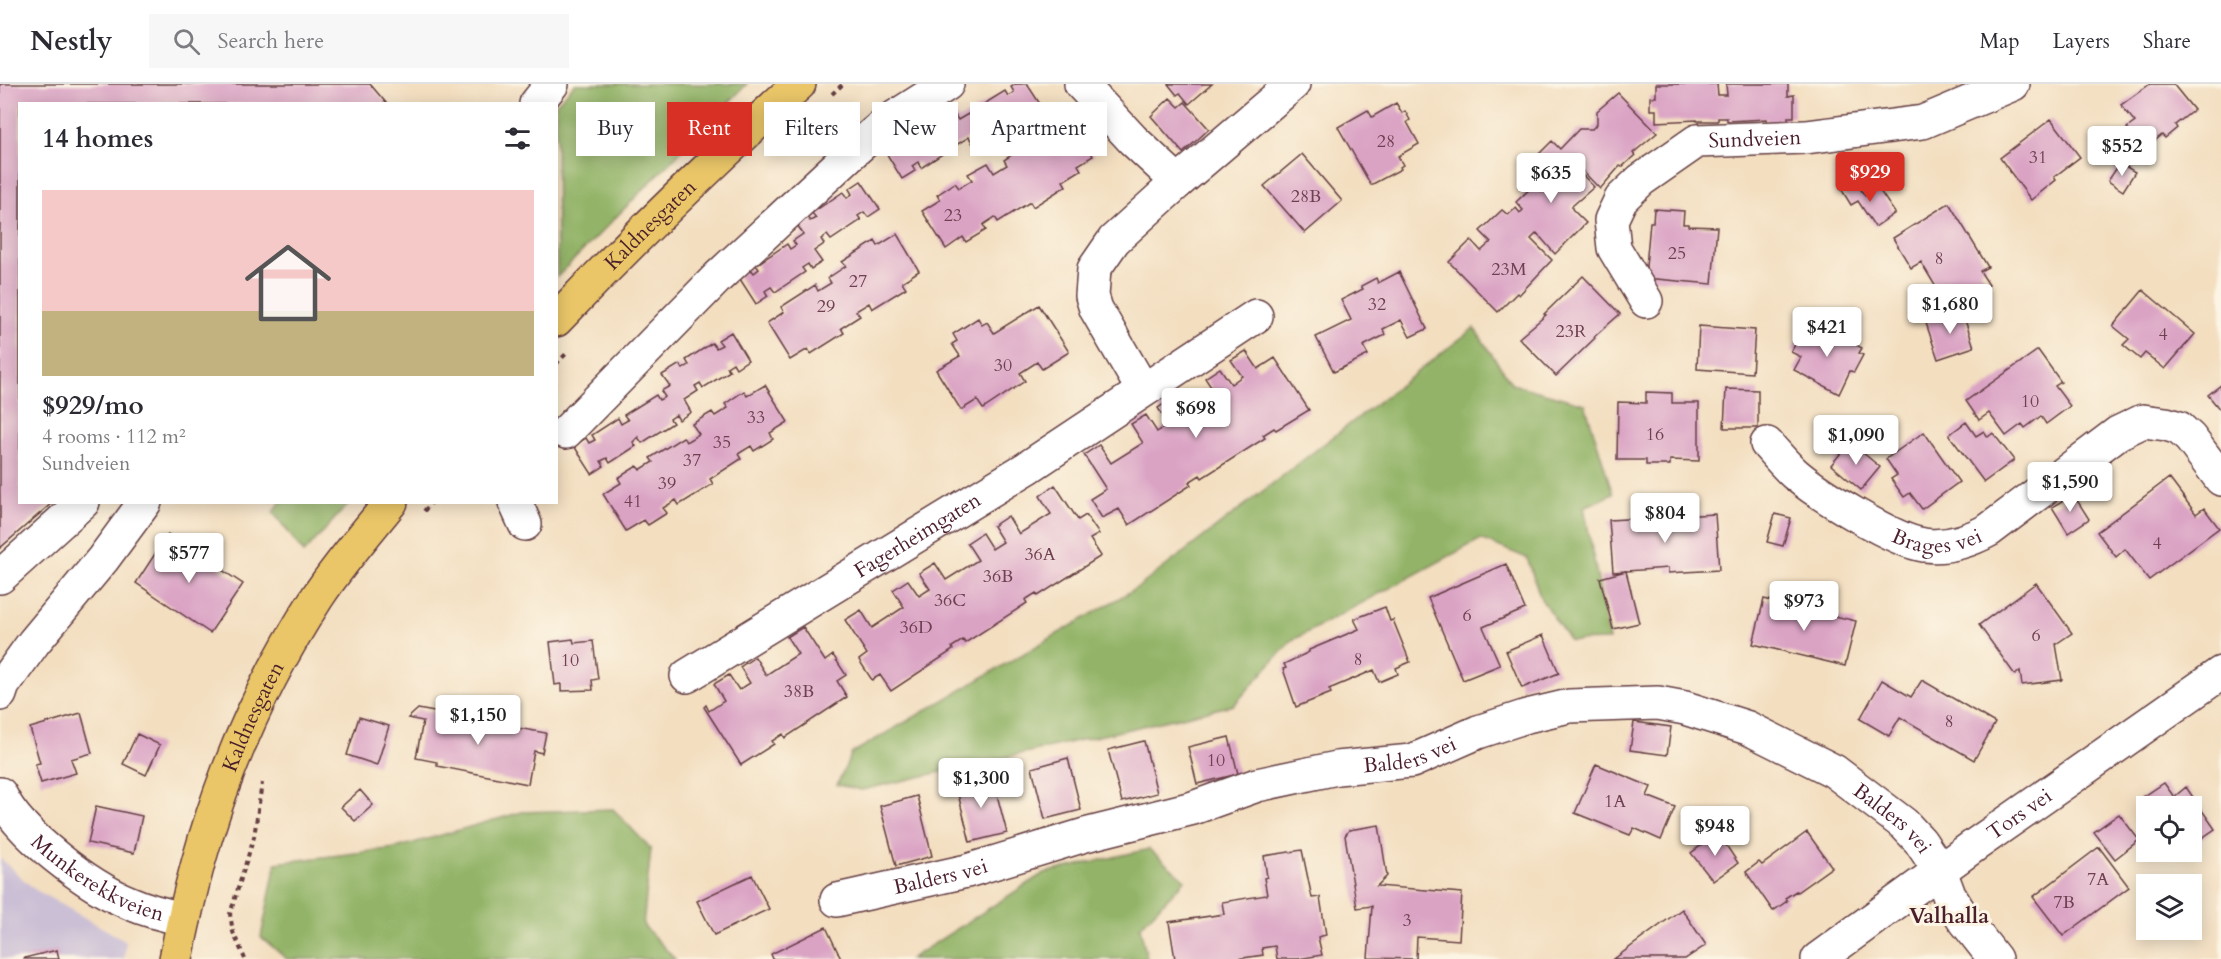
<!DOCTYPE html>
<html lang="en">
<head>
<meta charset="utf-8">
<style>
  :root { --surface:#fff; --page:#f7f7f7; --text:#2b2b33; --muted:#7c7c81; --line:#e1e1e2; --accent:#d93025 }
  body { margin:0; font-family:Cardo,serif; background:var(--page); color:var(--text); height:100vh; display:flex; flex-direction:column; font-size:22px; white-space:nowrap }
  * { box-sizing:border-box; margin:0 }
  p { font-size:20px; color:var(--muted) }
  .icon { flex:none; width:33px; height:33px; fill:none; stroke:currentColor; stroke-width:2; stroke-linecap:round; stroke-linejoin:round }
  .map { position:relative; flex:1; overflow:hidden }
  .side { position:absolute; left:18px; top:18px; width:540px; height:402px; display:flex; flex-direction:column; background:var(--surface); border-radius:0px; box-shadow:0 3px 15px #0003 }
  .side>* { flex:none }
  .guide { position:absolute; left:576px; top:18px; width:570px; height:54px; display:flex; gap:12px }
  .buttons { position:absolute; left:2136px; top:712px; display:grid; gap:12px }
  .buttons a { display:grid; place-items:center; width:66px; height:66px; border-radius:0px; background:var(--surface); box-shadow:0 3px 15px #0003; font-size:30px }
  .price { position:absolute; translate:-50% -51px; padding:0 14px; border-radius:6px; background:#fff; color:#222; font-size:20px; line-height:39px; filter:drop-shadow(0 2px 3px #0008) }
  .price::after { content:''; position:absolute; left:50%; top:36px; width:18px; height:14px; margin-left:-9px; background:inherit; clip-path:polygon(0 0,100% 0,50% 100%) }
  .price.on { background:var(--accent); color:#fff }
  ul { padding:0; list-style:none }
  li { display:grid; align-content:center; gap:12px; height:318px; padding:0 24px }
  li span { display:grid; place-items:center; height:186px; border-radius:0px; color:#555 }
  li>.icon { margin-inline-start:auto }
  span .icon { width:108px; height:108px; fill:#fffc; stroke-width:1 }
  li b { font-size:26px }
  h2 { display:flex; justify-content:space-between; align-items:center; height:72px; padding:0 24px; font-size:26px }
  .chip { padding:0 21px; border-radius:0px; background:var(--surface); box-shadow:0 3px 15px #0003; font-size:21px; line-height:54px }
  .chip.on { background:var(--accent); color:#fff }
  header { display:flex; align-items:center; gap:36px; box-sizing:border-box; height:84px; padding:0 30px; background:var(--surface); border-bottom:2px solid var(--line) }
  header strong { font-size:28px }
  nav { display:flex; gap:33px; margin-inline-start:auto; font-size:21px }
  .search { width:420px; height:54px; background:var(--page); display:flex; align-items:center; gap:15px; box-sizing:border-box; padding:0 21px; border-radius:0px; color:var(--muted); font-size:22px }
  .map>svg:first-child { display:block }
</style>
</head>
<body>
<header>
<strong>Nestly</strong>
<div class="search"><svg class="icon" aria-label="search" viewBox="0 0 24 24"><circle cx="10" cy="10" r="6"/><path d="M15 15l6 6"/></svg>Search here</div>
<nav><a>Map</a><a>Layers</a><a>Share</a></nav>
</header>
<div class="map">
<svg width="2221" height="875" viewBox="0 0 2221 875">
  <rect width="100%" height="100%" fill="#fcf5e5"/>
  <filter id="ink" filterUnits="userSpaceOnUse"><feTurbulence type="fractalNoise" baseFrequency=".0167" numOctaves="2"/><feDisplacementMap in="SourceGraphic" scale="12" xChannelSelector="R" yChannelSelector="G"/><feConvolveMatrix kernelMatrix="1 2 1 2 8 2 1 2 1" color-interpolation-filters="sRGB"/></filter>
  <filter id="wash" filterUnits="userSpaceOnUse"><feTurbulence type="fractalNoise" baseFrequency=".008" numOctaves="4" result="noise"/><feDisplacementMap in="SourceGraphic" scale="24" xChannelSelector="R" yChannelSelector="G"/><feGaussianBlur stdDeviation="1.35" result="paint"/><feColorMatrix in="noise" values="0 0 0 0 0 0 0 0 0 0 0 0 0 0 0 0 0 1.4 0 .05"/><feComposite in="paint" operator="in"/></filter>
  <g filter="url(#wash)">
    <rect width="100%" height="100%" fill="#f3dec0"/>
    <path fill="#cbbfd5" d="M0,774L34,805L126,857L124,875H0Z"/>
    <path fill="#93b468" stroke="#6e6a4a" stroke-width="1.5" d="M575,0H747L557,193L556,20Z
      M1474,244L1512,300L1585,320L1613,410L1584,423L1609,556L1570,557L1541,515L1527,474L1481,455L1291,557L1234,621L862,706L837,701L852,669L1140,502Z
      M280,419V418L349,419L304,469L273,428Z
      M613,725L651,765L643,841L675,875H287L261,853L276,779L396,764L522,728Z
      M1149,765L1185,796L1140,843L1147,875H910L1044,789Z"/>
    <g id="blocks">
      <path fill="#daa3c4" d="M0,0H370L387,20H20V418H53L0,464Z
        M1016,0H1027L1042,23L1029,31L1026,26L1020,30L1023,35L992,54L989,50L984,54L986,58L976,65L969,53L953,63L950,59L944,62L947,67L921,84L918,78L912,82L915,87L902,95L885,67L898,59L901,64L907,60L903,55L929,39L932,44L938,40L935,35L951,25L958,36L968,30L972,35L977,31L974,26L1005,7L1008,12L1014,8L1011,3Z
        M1168,0H1212L1189,20L1180,9L1177,11Z
        M1656,0H1717L1718,11H1727L1726,0H1788V12L1794,11V33H1788V37L1767,38V35L1727,37V34H1718V37H1697V36L1656,38V26H1650V13H1656Z
        M2150,0H2173L2194,26L2175,41L2177,44L2165,54L2162,51L2152,59L2151,57L2143,63L2127,44L2135,38L2121,21Z
        M1618,9L1657,49L1633,69L1635,71L1622,83L1620,82L1600,105L1574,78L1572,80L1594,103L1572,122V125L1586,139L1555,170L1537,149L1531,155L1552,176L1519,211L1517,209L1498,228L1449,178L1471,156L1481,167L1491,158L1480,147L1502,126L1508,131L1516,124L1520,129L1523,126L1516,118L1535,100L1542,108L1548,102L1528,81L1552,57L1560,65L1579,45H1592L1597,40V27Z
        M1170,14L1179,23L1185,18L1209,45L1183,69L1151,32Z
        M1396,19L1402,29L1405,27L1410,36L1407,38L1419,60L1398,72L1403,81L1400,83L1401,85L1371,101L1338,43L1368,26L1372,33Z
        M2051,35L2080,73L2054,93L2056,96L2031,116L2000,74Z
        M1076,45L1093,72L1078,81L1081,86L1063,97L1066,102L1033,123L1030,118L998,138L995,133L983,141L986,146L966,158L963,153L946,165L922,127L940,116L937,111L955,99L959,104L972,96L968,90L988,79L994,89L1007,81L1004,76L1036,55L1040,60L1058,49L1061,54Z
        M1302,70L1342,117L1305,149L1264,102Z
        M2120,79L2135,88L2123,107L2108,97Z
        M861,97L880,125L868,133L864,128L858,132L861,136L831,156L827,151L821,155L824,160L814,167L822,178L811,185L808,180L802,184L805,188L775,208L771,203L765,207L768,212L756,220L738,192L750,184L754,189L759,185L756,181L787,160L790,165L796,161L793,157L803,150L796,139L806,132L810,137L816,134L812,129L843,108L847,114L852,110L849,105Z
        M1858,101L1865,112L1878,104L1895,129L1875,143L1858,117L1851,121L1840,103Z
        M1949,119L1988,183L1980,187L1989,201L1949,225L1921,178L1911,184L1893,154Z
        M1654,125L1684,127L1683,140H1688V142L1717,143L1712,200L1645,194L1650,138H1653Z
        M897,150L919,187L902,198L906,204L872,225L869,219L856,227L860,232L841,244L844,249L811,270L808,265L790,276L767,239L784,228L781,223L815,201L818,207L831,199L828,194L846,182L842,178L875,157L878,162Z
        M1399,188L1427,245L1410,253L1401,236L1383,245L1385,251L1363,262L1368,271L1334,288L1316,253L1351,236L1341,216L1363,205L1361,202L1376,194L1378,199Z
        M1583,192L1620,230L1594,253L1595,254L1556,292L1519,254L1546,231L1544,230Z
        M2143,206L2195,250L2165,285L2145,269L2140,275L2123,261L2129,255L2113,242Z
        M1039,221L1069,268L1042,285L1037,278L1020,289L1025,297L983,325L977,316L961,326L936,286L960,272L952,260L957,257L953,250L978,234L982,241L987,238L994,249Z
        M1962,227L1974,263L1938,275L1926,239Z
        M1817,241L1862,264L1859,269L1863,271L1854,288L1850,287L1839,310L1794,286L1801,273L1791,268L1801,250L1810,255Z
        M1699,242L1755,246L1752,289L1697,285Z
        M731,248L748,276L736,284L733,279L727,283L730,287L703,304L700,299L695,302L698,307L684,316L691,328L679,336L676,331L670,335L673,339L642,359L638,353L633,358L636,362L610,379L607,374L601,377L604,382L592,390L574,362L586,354L589,359L595,356L592,351L618,334L621,340L628,336L624,331L656,311L659,316L665,313L661,307L670,302L662,291L680,280L683,285L689,281L686,276L712,259L716,264L722,261L718,256Z
        M2038,266L2061,298L2055,302L2070,322L2046,340L2041,332L2025,344L2022,340L2006,352L1989,329L1979,336L1966,317Z
        M1246,267L1258,285L1275,274L1309,326L1276,346L1274,344L1263,351L1265,354L1202,394L1200,391L1189,398L1191,401L1129,441L1119,425L1102,434L1090,415L1106,405L1084,371L1099,361L1111,379L1143,359L1131,340L1146,331L1157,348L1168,340L1158,324L1173,314L1185,332L1217,312L1205,294L1220,284L1231,300L1242,292L1231,276Z
        M765,301L788,338L770,349L773,355L754,367L751,362L738,370L741,375L710,395L713,400L679,421L676,416L663,424L667,429L648,441L644,436L626,447L603,410L621,399L618,394L637,382L640,386L653,378L650,374L683,353L686,358L699,350L692,340L712,328L715,332L728,324L725,320L744,307L747,312Z
        M2221,301V327L2208,311Z
        M1726,305L1758,306V344H1724Z
        M1646,308L1672,309V319H1699V377L1670,376V381H1646V376H1617L1618,318L1646,319Z
        M1966,338L1976,352L1984,347L1988,353L1993,349L2014,376L1984,398L1949,351Z
        M1924,348L1959,398L1922,425L1910,409L1904,413L1891,395L1897,391L1886,375Z
        M1850,358L1880,383L1861,406L1831,381Z
        M2169,394L2196,430L2204,424L2219,444L2149,496L2125,465L2116,473L2097,448Z
        M1055,401L1078,436L1086,431L1099,450L1090,455L1101,472L1038,512L1036,509L1025,516L1027,519L965,559L963,556L952,563L953,566L891,607L880,591L872,596L859,576L867,570L845,536L861,526L872,544L904,523L893,506L908,496L919,512L930,505L919,489L935,479L946,496L978,476L967,459L982,449L992,465L1003,458L993,442L1008,432L1019,450L1051,430L1040,412Z
        M2073,410L2089,435L2068,449L2052,423Z
        M1715,430L1719,486L1668,489V484L1613,488L1609,436Z
        M1775,430L1791,434L1783,462L1767,458Z
        M168,450L243,500L210,549L136,499Z
        M1506,480L1525,525L1483,543L1500,581L1463,596L1428,514Z
        M1626,487L1639,539L1613,545L1600,494Z
        M2036,499L2072,549L2056,560L2062,596L2022,601L2020,587L2015,591L1979,541Z
        M1764,515L1856,537L1845,582L1753,560Z
        M1385,523L1390,537L1393,536L1410,578L1396,584L1398,590L1379,598L1374,586L1329,605L1331,609L1296,623L1283,585L1286,584L1284,580L1309,568V566L1359,545L1354,535Z
        M803,543L825,577L833,571L846,591L837,597L847,613L785,654L783,650L772,657L774,660L741,681L704,623L706,621L709,627L724,617L714,600L729,591L739,606L750,599L740,583L755,573L766,591L798,570L787,553Z
        M1543,551L1559,589L1522,604L1506,567Z
        M573,555L574,559L593,557L598,595L592,596L593,606L561,607V600L555,601L550,558Z
        M1882,596L1911,613L1922,596L1995,639L1974,676L1900,633L1889,652L1860,635Z
        M418,625L483,637L486,634L499,637L501,641L546,649L542,669L534,667L528,700L437,682V678L416,674L423,637L408,634Z
        M81,629L92,669L71,675L76,689L41,699L35,680L40,679L30,644Z
        M359,633L389,642L377,681L347,671Z
        M1634,638L1671,643L1667,671L1630,666Z
        M137,650L160,661L146,691L123,680Z
        M1229,653L1238,690L1197,700L1188,663Z
        M1144,657L1157,709L1122,718L1108,666Z
        M1068,674L1081,726L1045,735L1032,684Z
        M1596,680L1651,703L1647,712L1675,723L1661,756L1634,744L1630,751L1575,729Z
        M992,692L1007,749L970,758L956,702Z
        M2164,699L2174,713L2186,703L2215,745L2193,760L2192,758V723H2146V730L2137,717Z
        M360,706L373,721L355,737L341,723Z
        M917,712L932,772L896,782L880,722Z
        M96,722L142,732L134,769L88,759Z
        M2119,730L2139,756L2115,775L2094,748Z
        M1379,741L1387,792L1377,802L1462,809L1459,856L1417,853L1416,875L1368,874L1372,822L1357,824L1345,752L1349,746Z
        M1807,748L1832,783L1797,808L1796,807L1785,814L1787,817L1773,827L1746,788L1759,778L1762,781Z
        M1718,749L1738,779L1713,797L1691,769Z
        M2099,763L2129,803L2063,852L2033,813Z
        M1302,766L1312,814L1320,813L1326,851L1318,853L1322,871L1298,875H1277L1275,862L1262,864L1263,871L1236,875H1175L1169,838L1224,830L1222,818L1267,811L1264,794L1267,793L1264,772Z
        M752,791L769,825L714,851L697,817Z
        M1682,825L1706,861L1685,875H1614Z
        M826,843L841,875H773L771,870Z
        M57,866L59,875H24V874Z"/>
    </g>
  </g>
  <g filter="url(#ink)">
    <use href="#blocks" fill-opacity="0" stroke="#633c41" stroke-width="1.5"/>
    <g fill="none" stroke-linecap="round" stroke-linejoin="round">
      <g stroke="#633c41" stroke-width="36">
        <g id="minor">
          <path d="M1081,0L1133,56L1178,98"/>
          <path d="M536,20L552,0"/>
          <path id="s1" d="M1646,217L1614,164L1611,136L1621,115L1641,96L1697,57L1806,53L1923,38L2013,0"/>
          <path d="M1143,306L1096,225L1092,212L1094,185L1114,156L1178,98L1293,0"/>
          <path d="M566,348L718,193L858,63L886,39L947,0"/>
          <path id="s2" d="M1767,360C1776,370 1785,381 1795,390C1817,409 1896,458 1924,461C1947,464 1969,457 1989,446L2118,349L2143,337L2166,340L2179,344L2190,354L2221,395"/>
          <path d="M515,418L525,440"/>
          <path d="M0,493L83,418"/>
          <path id="s3" d="M687,592L1027,384L1256,232"/>
          <path d="M0,610L3,601L34,558L103,475L145,418"/>
          <path id="s4" d="M0,710C18,750 90,803 130,819C148,827 165,831 184,835"/>
          <path id="s5" d="M837,816L967,787L1085,751L1193,724L1257,701L1337,684L1412,677L1478,648L1527,632L1569,622L1658,619L1685,624L1748,644L1834,687L1904,740L1920,757L1940,787L1949,811L1963,834L1995,875"/>
          <path id="s6" d="M1818,875L1975,761L2221,589"/>
        </g>
      </g>
      <g stroke="#633c41" stroke-width="36">
        <g id="major">
          <path id="s7" d="M556,236C634,154 715,76 799,0"/>
          <path id="s8" d="M176,875C201,742 244,626 318,512C340,479 366,449 391,418"/>
        </g>
      </g>
      <path stroke="#633c41" stroke-width="4" stroke-dasharray="4.5 4.5" stroke-linecap="butt" d="M832,10L843,0
        M556,280L567,269
        M424,427L432,418
        M245,875L233,848L230,830L254,753L262,699"/>
      <use href="#minor" stroke="#fff" stroke-width="33"/>
      <use href="#major" stroke="#eac669" stroke-width="33"/>
    </g>
  </g>
  <g text-anchor="middle" stroke-width="6" stroke-linejoin="round" paint-order="stroke">
    <g font-size="18" fill="#6e4051">
      <text x="1386" y="63">28</text>
      <text x="2038" y="79">31</text>
      <text x="1306" y="118">28B</text>
      <text x="953" y="137">23</text>
      <text x="1677" y="175">25</text>
      <text x="1939" y="180">8</text>
      <text x="1509" y="191">23M</text>
      <text x="858" y="203">27</text>
      <text x="1377" y="226">32</text>
      <text x="826" y="228">29</text>
      <text x="1571" y="253">23R</text>
      <text x="2163" y="256">4</text>
      <text x="1003" y="287">30</text>
      <text x="2030" y="323">10</text>
      <text x="756" y="339">33</text>
      <text x="1655" y="356">16</text>
      <text x="722" y="364">35</text>
      <text x="692" y="382">37</text>
      <text x="667" y="405">39</text>
      <text x="633" y="423">41</text>
      <text x="2157" y="465">4</text>
      <text x="1040" y="476">36A</text>
      <text x="998" y="498">36B</text>
      <text x="950" y="522">36C</text>
      <text x="1467" y="537">6</text>
      <text x="916" y="549">36D</text>
      <text x="2036" y="557">6</text>
      <text x="1358" y="581">8</text>
      <text x="570" y="582">10</text>
      <text x="799" y="613">38B</text>
      <text x="1949" y="643">8</text>
      <text x="1216" y="682">10</text>
      <text x="1615" y="723">1A</text>
      <text x="2098" y="801">7A</text>
      <text x="2064" y="824">7B</text>
      <text x="1407" y="842">3</text>
    </g>
    <g font-size="21" fill="#4a1f2b" stroke="#fcf5e5">
      <text dy="7" stroke="none"><textPath href="#s1" startOffset="267">Sundveien</textPath></text>
      <text dy="7" stroke="none"><textPath href="#s7" startOffset="134">Kaldnesgaten</textPath></text>
      <text dy="7" stroke="none"><textPath href="#s2" startOffset="202">Brages vei</textPath></text>
      <text dy="7" stroke="none"><textPath href="#s3" startOffset="270">Fagerheimgaten</textPath></text>
      <text dy="7" stroke="none"><textPath href="#s8" startOffset="255">Kaldnesgaten</textPath></text>
      <text dy="7" stroke="none"><textPath href="#s5" startOffset="592">Balders vei</textPath></text>
      <text dy="7" stroke="none"><textPath href="#s6" startOffset="248">Tors vei</textPath></text>
      <text dy="7" stroke="none"><textPath href="#s5" startOffset="1114">Balders vei</textPath></text>
      <text dy="7" stroke="none"><textPath href="#s4" startOffset="132">Munkerekkveien</textPath></text>
      <text dy="7" stroke="none"><textPath href="#s5" startOffset="106">Balders vei</textPath></text>
    </g>
    <g font-size="22" font-weight="bold" fill="#4a1f2b" stroke="#fcf5e5">
      <text x="1949" y="839">Valhalla</text>
    </g>
  </g>
</svg>
<div class="buttons">
<a><svg class="icon" aria-label="locate" viewBox="0 0 24 24"><circle cx="12" cy="12" r="6"/><path d="M12 2v4M12 18v4M2 12h4M18 12h4"/></svg></a>
<a><svg class="icon" aria-label="layers" viewBox="0 0 24 24"><path d="M12 4l9 5-9 5-9-5zM3 14l9 5 9-5"/></svg></a>
</div>
<b class="price" style="left:2122px;top:93px">$552</b>
<b class="price on" style="left:1870px;top:119px">$929</b>
<b class="price" style="left:1551px;top:120px">$635</b>
<b class="price" style="left:1950px;top:251px">$1,680</b>
<b class="price" style="left:1827px;top:274px">$421</b>
<b class="price" style="left:1196px;top:355px">$698</b>
<b class="price" style="left:1856px;top:382px">$1,090</b>
<b class="price" style="left:2070px;top:429px">$1,590</b>
<b class="price" style="left:1665px;top:460px">$804</b>
<b class="price" style="left:189px;top:500px">$577</b>
<b class="price" style="left:1804px;top:548px">$973</b>
<b class="price" style="left:478px;top:662px">$1,150</b>
<b class="price" style="left:981px;top:725px">$1,300</b>
<b class="price" style="left:1715px;top:773px">$948</b>
<div class="guide">
<a class="chip">Buy</a>
<a class="chip on">Rent</a>
<a class="chip">Filters</a>
<a class="chip">New</a>
<a class="chip">Apartment</a>
</div>
<section class="side">
<h2>14 homes<svg class="icon" aria-label="filters" viewBox="0 0 24 24"><path d="M4 7h16M4 17h16"/><circle cx="9" cy="7" r="2"/><circle cx="15" cy="17" r="2"/></svg></h2>
<ul>
<li><span style="background:linear-gradient(#f6c9c9 65%,#c2b280 0)"><svg class="icon" aria-label="home" viewBox="0 0 24 24"><path d="M3 11l9-7 9 7M6 9v11h12V9"/></svg></span><div><b>$929/mo</b><p>4 rooms · 112 m²</p><p>Sundveien</p></div></li>
</ul>
</section>
</div>
</body>
</html>
